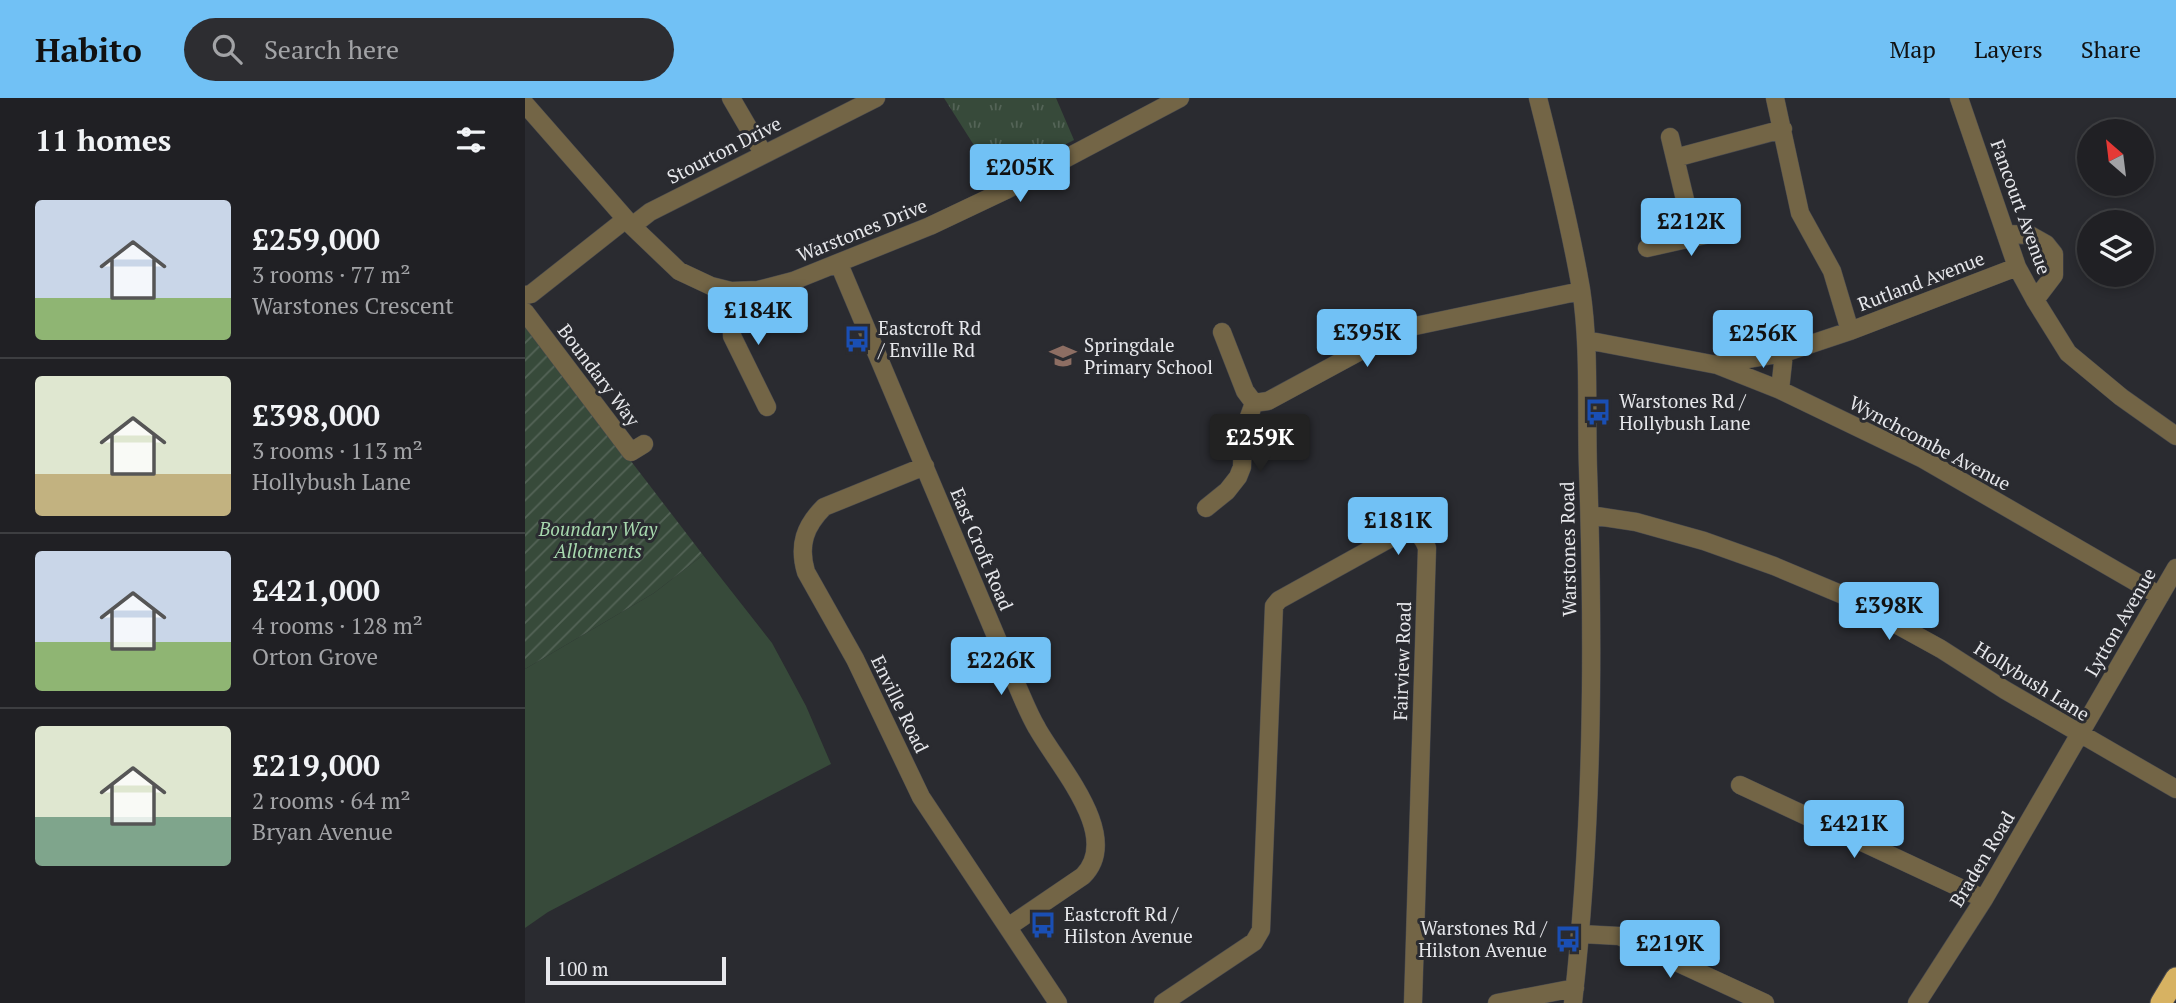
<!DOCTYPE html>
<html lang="en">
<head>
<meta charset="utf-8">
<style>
  :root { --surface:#202024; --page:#2d2d31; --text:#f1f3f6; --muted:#a2a3a6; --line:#3d3e41; --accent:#71c1f5 }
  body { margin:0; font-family:"PT Serif",serif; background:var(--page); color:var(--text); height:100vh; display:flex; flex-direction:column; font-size:26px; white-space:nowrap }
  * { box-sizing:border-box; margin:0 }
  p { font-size:23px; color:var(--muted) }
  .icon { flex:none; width:38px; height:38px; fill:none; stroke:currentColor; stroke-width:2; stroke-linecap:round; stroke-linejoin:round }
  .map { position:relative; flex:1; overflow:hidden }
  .panel { display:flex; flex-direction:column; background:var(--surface); width:525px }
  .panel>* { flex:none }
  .needle { width:46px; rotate:332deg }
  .controls { position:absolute; left:1552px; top:21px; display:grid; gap:14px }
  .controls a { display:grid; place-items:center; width:77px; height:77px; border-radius:50%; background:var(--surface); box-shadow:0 4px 10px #0003,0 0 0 2px var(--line); font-size:35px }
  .scale { position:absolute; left:21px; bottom:18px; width:180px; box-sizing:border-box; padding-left:7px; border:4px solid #e6e7eb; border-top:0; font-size:19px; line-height:24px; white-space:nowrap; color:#e6e7eb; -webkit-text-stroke:5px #2a2b30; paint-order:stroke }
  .price { position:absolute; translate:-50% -60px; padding:0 16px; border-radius:7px; background:var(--accent); color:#111; font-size:23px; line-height:46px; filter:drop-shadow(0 2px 4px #0008) }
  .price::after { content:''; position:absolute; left:50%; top:42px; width:21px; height:16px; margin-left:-10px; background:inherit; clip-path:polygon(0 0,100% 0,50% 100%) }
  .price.on { background:#222; color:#fff }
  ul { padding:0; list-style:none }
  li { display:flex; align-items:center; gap:21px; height:175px; padding:0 35px }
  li+li { border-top:2px solid var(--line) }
  li span { display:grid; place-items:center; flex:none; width:196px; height:140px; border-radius:7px; color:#555 }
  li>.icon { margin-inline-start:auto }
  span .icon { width:84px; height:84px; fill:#fffc; stroke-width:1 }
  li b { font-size:30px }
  h2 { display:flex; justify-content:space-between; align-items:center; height:84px; padding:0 35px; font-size:30px }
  header { display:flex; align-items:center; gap:42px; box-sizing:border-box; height:98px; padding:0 35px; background:var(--accent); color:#111 }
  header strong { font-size:33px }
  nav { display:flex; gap:38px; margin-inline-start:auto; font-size:24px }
  .search { width:490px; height:63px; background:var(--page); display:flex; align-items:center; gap:18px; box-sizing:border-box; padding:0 24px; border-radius:38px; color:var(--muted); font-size:26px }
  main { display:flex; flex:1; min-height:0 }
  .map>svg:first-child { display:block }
</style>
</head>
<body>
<header>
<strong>Habito</strong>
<div class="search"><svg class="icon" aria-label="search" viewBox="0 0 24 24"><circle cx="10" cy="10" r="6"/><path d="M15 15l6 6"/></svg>Search here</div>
<nav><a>Map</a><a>Layers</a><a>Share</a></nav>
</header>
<main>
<section class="panel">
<h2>11 homes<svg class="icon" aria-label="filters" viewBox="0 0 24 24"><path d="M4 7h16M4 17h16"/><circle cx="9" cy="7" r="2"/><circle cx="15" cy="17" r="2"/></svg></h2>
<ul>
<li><span style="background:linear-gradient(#c9d6e8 70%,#8fb573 0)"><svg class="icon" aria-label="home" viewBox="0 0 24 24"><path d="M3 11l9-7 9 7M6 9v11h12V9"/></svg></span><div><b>£259,000</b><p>3 rooms · 77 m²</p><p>Warstones Crescent</p></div></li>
<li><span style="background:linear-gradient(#dfe7d0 70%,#c2b280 0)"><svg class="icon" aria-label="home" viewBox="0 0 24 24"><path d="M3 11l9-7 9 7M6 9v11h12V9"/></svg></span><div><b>£398,000</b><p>3 rooms · 113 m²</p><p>Hollybush Lane</p></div></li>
<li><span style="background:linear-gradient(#c9d6e8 65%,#8fb573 0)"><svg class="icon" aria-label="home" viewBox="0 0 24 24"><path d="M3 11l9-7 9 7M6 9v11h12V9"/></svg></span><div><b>£421,000</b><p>4 rooms · 128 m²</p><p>Orton Grove</p></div></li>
<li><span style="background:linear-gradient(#dfe7d0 65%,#7fa58c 0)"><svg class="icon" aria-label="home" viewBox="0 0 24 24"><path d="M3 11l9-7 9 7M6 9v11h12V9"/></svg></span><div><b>£219,000</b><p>2 rooms · 64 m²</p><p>Bryan Avenue</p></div></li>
</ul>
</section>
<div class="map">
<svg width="1651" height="905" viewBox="0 0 1651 905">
  <defs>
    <pattern id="park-tufts" width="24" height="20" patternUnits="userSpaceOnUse" patternTransform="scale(1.75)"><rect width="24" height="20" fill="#374a3a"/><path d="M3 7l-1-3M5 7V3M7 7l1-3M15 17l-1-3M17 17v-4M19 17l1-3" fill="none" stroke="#546457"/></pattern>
    <pattern id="garden-furrows" width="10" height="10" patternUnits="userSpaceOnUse" patternTransform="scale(1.75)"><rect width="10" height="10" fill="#374a3a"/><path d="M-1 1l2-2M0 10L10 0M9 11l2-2" fill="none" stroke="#546457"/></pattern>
  </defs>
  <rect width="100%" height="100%" fill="#2a2b30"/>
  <path fill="#374a3a" d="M178,457L247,545L281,608L306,666L23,814L0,830V571L129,495Z"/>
  <path fill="url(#park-tufts)" d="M419,0H531L549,42L471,82Z"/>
  <path fill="url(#garden-furrows)" d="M0,225L178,457L129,495L0,571Z"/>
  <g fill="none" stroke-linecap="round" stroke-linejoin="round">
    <g stroke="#48494e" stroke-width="19">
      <path id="minor" d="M206,0L238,55
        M1013,0C1029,63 1045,127 1056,191C1065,250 1061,311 1063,371C1069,549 1068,728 1048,905
        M1250,0L1275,115L1307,173L1325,233
        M1434,0L1492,169L1510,202L1543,255L1596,299L1651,338
        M0,6L107,128L154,173L186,188L206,193L233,192L268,183L405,128L481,92L655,0
        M1145,39L1150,60
        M107,128L125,114L351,0
        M1483,136L1505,137L1521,146L1529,156V177L1510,202
        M1169,139L1150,60L1258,31
        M1122,150L1202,132
        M314,166L489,581C497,598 503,615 512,630C533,668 598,738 558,778L483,829
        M206,193L207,238L242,309
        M0,197L6,196L101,121
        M0,214L106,354L119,346
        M697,234L720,293L729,305L743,303L876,231L1056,193
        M1061,242L1192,267L1255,292L1398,361L1635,498
        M1194,266L1259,255L1325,233L1492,169
        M1255,292L1259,255
        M400,368L299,409C280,428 273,447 281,474L330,561L396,699L533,905
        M681,410L702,393L713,379L717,369L718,335L729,305
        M1065,417L1111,424L1179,443L1249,468L1318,497L1416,551L1480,592L1651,691
        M1215,687L1459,801
        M1056,836L1094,838L1108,844L1240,905
        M638,905L729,844L736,832L749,508L754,502L882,431C893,434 898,439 902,450L888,905
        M972,905L1050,890
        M1392,905L1459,801L1651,470"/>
    </g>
    <g stroke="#48494e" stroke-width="23">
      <path id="highway" d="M1636,905L1651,880"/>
    </g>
    <use href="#minor" stroke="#736546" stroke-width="18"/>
    <use href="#highway" stroke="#d7b262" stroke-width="21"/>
  </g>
  <defs>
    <g id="bus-bare" transform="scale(2.1)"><path d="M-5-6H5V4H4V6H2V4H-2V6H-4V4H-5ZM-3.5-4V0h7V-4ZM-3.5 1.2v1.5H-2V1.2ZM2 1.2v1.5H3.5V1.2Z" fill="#1a4fb4" stroke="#2a2b30" stroke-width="2.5" paint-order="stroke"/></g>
    <g id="school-bare" transform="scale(2.1)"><path d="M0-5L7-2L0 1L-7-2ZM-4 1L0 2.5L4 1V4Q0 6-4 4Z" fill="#8d6e63" stroke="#2a2b30" stroke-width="2.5" paint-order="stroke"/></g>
  </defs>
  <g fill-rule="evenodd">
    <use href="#bus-bare" x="332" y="241"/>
    <use href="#school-bare" x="538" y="258"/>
    <use href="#bus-bare" x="1073" y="314"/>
    <use href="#bus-bare" x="518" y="827"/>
    <use href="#bus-bare" x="1043" y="841"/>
  </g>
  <g text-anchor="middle" stroke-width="6" stroke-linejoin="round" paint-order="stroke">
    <g font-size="19" fill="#e6e7eb" stroke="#2a2b30">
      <text transform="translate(199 52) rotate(-27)" y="7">Stourton Drive</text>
      <text transform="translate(1496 109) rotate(70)" y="7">Fancourt Avenue</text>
      <text transform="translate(337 132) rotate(-22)" y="7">Warstones Drive</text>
      <text transform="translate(1396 183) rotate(-21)" y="7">Rutland Avenue</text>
      <text transform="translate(74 277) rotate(53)" y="7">Boundary Way</text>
      <text transform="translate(1405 345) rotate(28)" y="7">Wynchcombe Avenue</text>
      <text transform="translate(457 451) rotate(67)" y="7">East Croft Road</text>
      <text transform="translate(1043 451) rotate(-91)" y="7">Warstones Road</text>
      <text transform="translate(1595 524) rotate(-60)" y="7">Lytton Avenue</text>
      <text transform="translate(877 563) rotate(-88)" y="7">Fairview Road</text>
      <text transform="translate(1507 583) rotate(32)" y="7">Hollybush Lane</text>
      <text transform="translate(375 606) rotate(64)" y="7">Enville Road</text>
      <text transform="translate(1457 761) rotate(-59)" y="7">Braden Road</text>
    </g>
    <g font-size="19" fill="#e6e7eb" stroke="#2a2b30" text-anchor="start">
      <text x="353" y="237">Eastcroft Rd<tspan x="353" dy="22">/ Enville Rd</tspan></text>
      <text x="559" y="254">Springdale<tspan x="559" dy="22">Primary School</tspan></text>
      <text x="1094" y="310">Warstones Rd /<tspan x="1094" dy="22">Hollybush Lane</tspan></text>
      <text x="539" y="823">Eastcroft Rd /<tspan x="539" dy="22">Hilston Avenue</tspan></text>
      <text x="1022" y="837" text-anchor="end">Warstones Rd /<tspan x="1022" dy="22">Hilston Avenue</tspan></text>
    </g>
    <g font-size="19" font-style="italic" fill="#a7d9ae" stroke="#2a2b30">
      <text x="73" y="438">Boundary Way<tspan x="73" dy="22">Allotments</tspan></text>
    </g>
  </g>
</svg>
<div class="controls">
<a><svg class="needle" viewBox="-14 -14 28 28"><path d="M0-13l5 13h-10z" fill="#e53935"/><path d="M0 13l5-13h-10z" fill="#a2a3a6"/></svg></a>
<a><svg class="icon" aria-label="layers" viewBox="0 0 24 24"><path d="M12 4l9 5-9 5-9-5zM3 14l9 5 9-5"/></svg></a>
</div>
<div class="scale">100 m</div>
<b class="price" style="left:495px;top:106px">£205K</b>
<b class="price" style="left:1166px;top:160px">£212K</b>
<b class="price" style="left:233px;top:249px">£184K</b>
<b class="price" style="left:842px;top:271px">£395K</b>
<b class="price" style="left:1238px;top:272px">£256K</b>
<b class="price on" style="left:735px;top:376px">£259K</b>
<b class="price" style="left:873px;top:459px">£181K</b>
<b class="price" style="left:1364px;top:544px">£398K</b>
<b class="price" style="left:476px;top:599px">£226K</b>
<b class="price" style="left:1329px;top:762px">£421K</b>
<b class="price" style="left:1145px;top:882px">£219K</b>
</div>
</main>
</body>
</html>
